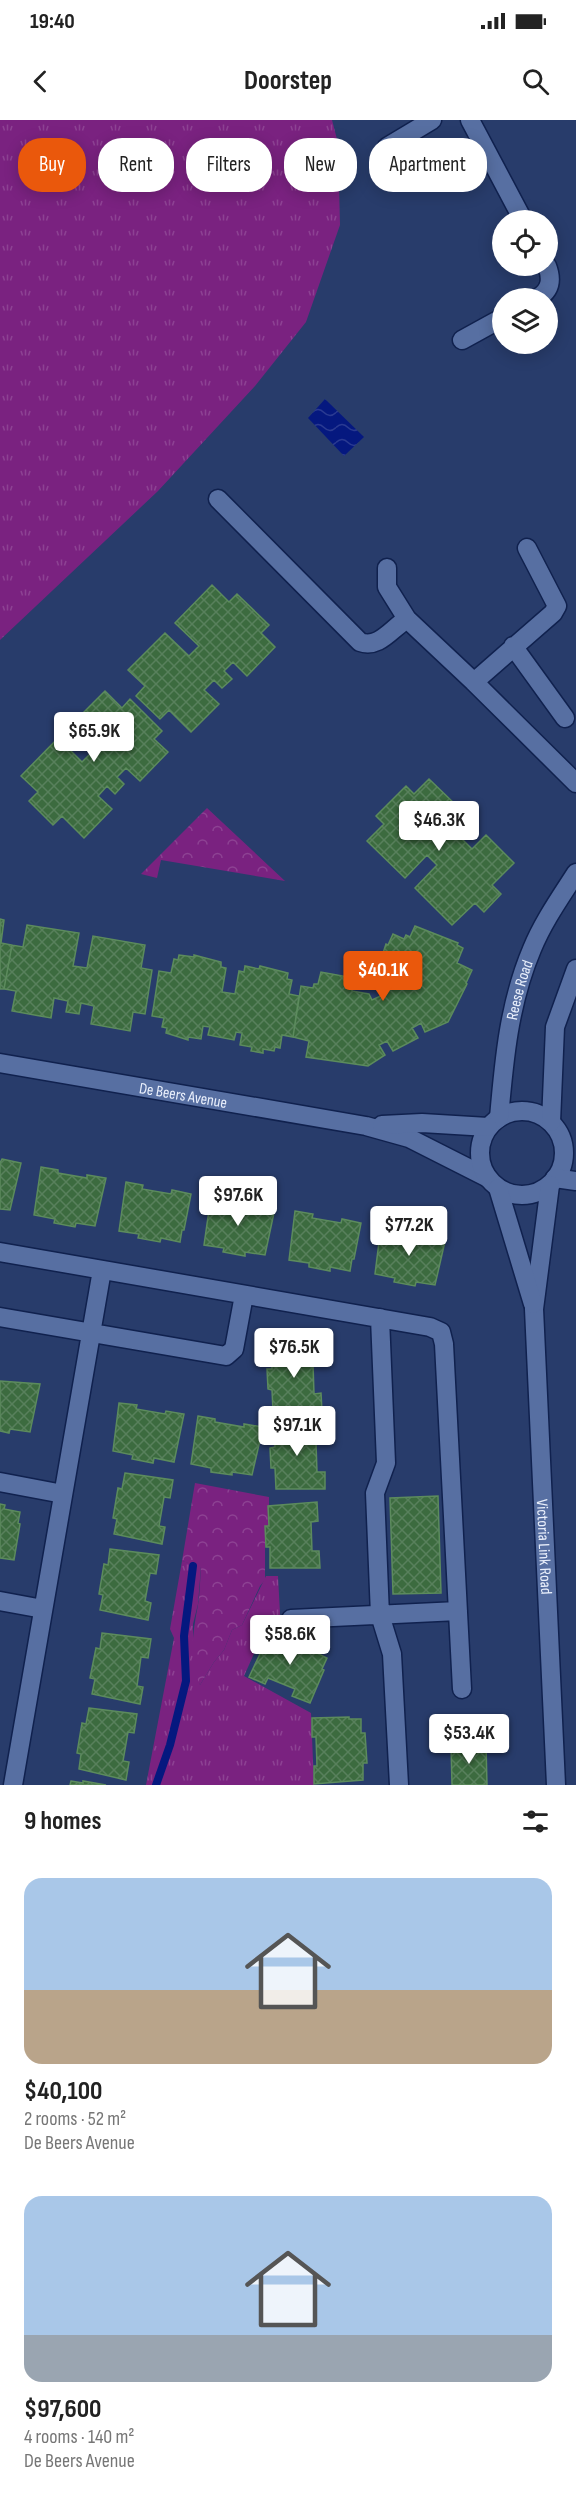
<!DOCTYPE html>
<html lang="en">
<head>
<meta charset="utf-8">
<style>
  :root { --surface:#fff; --page:#f6f6f6; --text:#222; --muted:#767676; --accent:#ea580c }
  body { margin:0; font-family:"Sofia Sans Condensed",sans-serif; background:var(--page); color:var(--text); height:100vh; display:flex; flex-direction:column; font-size:22px; white-space:nowrap }
  * { box-sizing:border-box; margin:0 }
  p { font-size:20px; color:var(--muted) }
  .icon { flex:none; width:33px; height:33px; fill:none; stroke:currentColor; stroke-width:2; stroke-linecap:round; stroke-linejoin:round }
  .map { position:relative; height:1665px; overflow:hidden }
  .sheet { display:flex; flex-direction:column; background:var(--surface); flex:1 }
  .sheet>* { flex:none }
  .top-card { position:absolute; left:18px; top:18px; width:540px; height:54px; display:flex; gap:12px }
  .controls { position:absolute; left:492px; top:90px; display:grid; gap:12px }
  .controls a { display:grid; place-items:center; width:66px; height:66px; border-radius:50%; background:var(--surface); box-shadow:0 3px 15px #0003; font-size:30px }
  .price { position:absolute; translate:-50% -51px; padding:0 14px; border-radius:6px; background:#fff; color:#222; font-size:20px; line-height:39px; filter:drop-shadow(0 2px 3px #0008) }
  .price::after { content:''; position:absolute; left:50%; top:36px; width:18px; height:14px; margin-left:-9px; background:inherit; clip-path:polygon(0 0,100% 0,50% 100%) }
  .price.current { background:var(--accent); color:#fff }
  ul { padding:0; list-style:none }
  li { display:grid; align-content:center; gap:12px; height:318px; padding:0 24px }
  li span { display:grid; place-items:center; height:186px; border-radius:18px; color:#555 }
  li>.icon { margin-inline-start:auto }
  span .icon { width:108px; height:108px; fill:#fffc; stroke-width:1 }
  li b { font-size:26px }
  h2 { display:flex; justify-content:space-between; align-items:center; height:72px; padding:0 24px; font-size:26px }
  .pill { padding:0 21px; border-radius:24px; background:var(--surface); box-shadow:0 3px 15px #0003; font-size:21px; line-height:54px }
  .pill.current { background:var(--accent); color:#fff }
  .status { display:flex; justify-content:space-between; align-items:center; height:42px; padding:0 30px; background:var(--surface); direction:ltr }
  .status svg { height:16px; fill:currentColor }
  header { display:flex; justify-content:space-between; align-items:center; height:78px; padding:0 24px; background:var(--surface); font-size:27px; font-weight:700 }
  .map>svg:first-child { display:block }
</style>
</head>
<body>
<div class="status"><b>19:40</b><svg viewBox="0 0 49 12"><path d="M0 12V9h3v3zM5 12V6h3v6zM10 12V3h3v9zM15 12V0h3v12zM26 1h20v11H26zM47 4h2v5h-2z"/></svg></div>
<header><svg class="icon" aria-label="back" viewBox="0 0 24 24"><path d="M15 5l-7 7 7 7"/></svg>Doorstep<svg class="icon" aria-label="search" viewBox="0 0 24 24"><circle cx="10" cy="10" r="6"/><path d="M15 15l6 6"/></svg></header>
<div class="map">
<svg width="576" height="1665" viewBox="0 0 576 1665">
  <defs>
    <pattern id="grass-tufts" width="24" height="20" patternUnits="userSpaceOnUse" patternTransform="scale(1.5)"><rect width="24" height="20" fill="#7a2280"/><path d="M3 7l-1-3M5 7V3M7 7l1-3M15 17l-1-3M17 17v-4M19 17l1-3" fill="none" stroke="#8d4293"/></pattern>
    <pattern id="park-crowns" width="20" height="18" patternUnits="userSpaceOnUse" patternTransform="scale(1.5)"><rect width="20" height="18" fill="#7a2280"/><path d="M2 6a3 3 0 1 1 6 0M12 15a3 3 0 1 1 6 0" fill="none" stroke="#8d4293"/></pattern>
    <pattern id="water-waves" width="16" height="10" patternUnits="userSpaceOnUse" patternTransform="scale(1.5)"><rect width="16" height="10" fill="#05187f"/><path d="M0 5q4-4 8 0t8 0" fill="none" stroke="#2a3a92"/></pattern>
    <pattern id="building-cross-hatch" width="8" height="8" patternUnits="userSpaceOnUse" patternTransform="scale(1.5)"><rect width="8" height="8" fill="#3c6b3f"/><path d="M0 0l8 8M0 8l8-8" fill="none" stroke="#58805c"/></pattern>
  </defs>
  <rect width="100%" height="100%" fill="#283c6b"/>
  <path fill="url(#grass-tufts)" d="M0,0H332L338,23L340,105L306,202L255,266L158,371L0,520Z
    M182,1441L201,1446L198,1484L193,1504V1536L200,1565L214,1542L224,1530L232,1510L242,1505L266,1456H278L281,1512L266,1507L244,1556L311,1593L314,1665H146L174,1518L170,1509Z"/>
  <path fill="url(#park-crowns)" d="M207,688L285,761L161,740L157,758L141,754Z
    M195,1363L269,1377V1406L265,1407V1460L260,1466L242,1505L232,1510L224,1530L214,1542L200,1565C188,1540 193,1511 198,1485C200,1473 200,1459 201,1447L182,1441Z"/>
  <path fill="url(#water-waves)" d="M325,279L364,317L344,336L308,298Z"/>
  <g fill="none" stroke-linecap="round" stroke-linejoin="round">
    <path stroke="#05187f" stroke-width="8" d="M156,1665L170,1625L186,1561L184,1516L193,1446"/>
  </g>
  <path fill="url(#building-cross-hatch)" stroke="#5c8b5d" stroke-width="1.5" d="M212,465L229,482L237,474L269,505L261,513L275,527L247,556L233,542L224,551L232,559L222,568L214,560L204,570L219,584L191,612L169,590L160,599L136,576L145,566L128,550L165,513L189,536L199,526L175,503Z
    M105,571L122,588L130,579L162,611L154,619L168,632L140,661L126,648L117,657L124,664L115,674L107,666L98,676L112,689L84,718L62,696L53,705L29,681L38,672L21,656L58,618L82,642L92,632L68,608Z
    M429,659L458,687L444,701L454,710L461,702L470,712L463,720L472,729L486,715L514,743L492,765L501,774L484,792L475,783L452,805L415,768L437,745L427,735L405,758L367,721L384,704L376,696L406,666L414,674Z
    M0,799L4,800L1,823L12,825L4,869H0Z
    M27,805L79,813L73,846L87,848L93,816L145,825L141,848L152,850L145,894L133,892L130,911L91,904L94,886L81,883L79,894L66,892L68,881L54,878L51,898L12,891L16,871L4,869L12,825L23,827Z
    M415,806L458,823L457,825L463,828L457,843L472,850L466,863L467,864L448,902L425,912L421,903L412,908L418,918L393,931L387,921L379,925L385,935L368,946L306,937L309,921L293,917L301,866L313,868L314,864H318L321,852L354,858L352,871L369,874L372,880L387,873L382,865L390,850L379,845L386,824L388,825L393,814L404,819L406,815L410,817Z
    M179,835L194,837V835L221,842V847L226,848L222,872L235,874L239,851L244,852L245,846L259,849L260,846L288,853L287,859L292,860L289,874L299,876L293,917L282,915L280,928L275,927L274,931L263,929V933L251,931L252,927L240,925L242,913L236,912L234,920L208,915L210,907L203,906L201,919L188,917V920L166,913L167,908L162,907L164,898L152,896L154,884L159,851L171,853L174,839L178,840Z
    M2,1039L21,1043L10,1090L0,1089V1043Z
    M41,1047L58,1050V1053L87,1058V1055L106,1058L95,1106L76,1103L75,1107L54,1103L55,1099L34,1095Z
    M126,1062L143,1065L142,1069L171,1074L172,1070L191,1074L184,1110H182L180,1122L161,1118L160,1122L138,1118L139,1114L119,1111Z
    M211,1076L228,1079L227,1082L256,1088L257,1084L275,1088L265,1135L245,1132V1136L223,1132L224,1128L204,1125Z
    M295,1091L313,1094L312,1098L341,1103L342,1099L361,1103L354,1139H352L350,1151L330,1147V1151L309,1147V1143L289,1140Z
    M381,1106L398,1109V1112L427,1117V1114L446,1117L435,1165L416,1162L415,1166L394,1162L395,1158L375,1154Z
    M320,1225L321,1244H313L314,1274L321,1273L322,1291L285,1292V1290L273,1291L272,1270L268,1269L267,1249H272L271,1229Z
    M0,1261L40,1264L30,1312L10,1309L9,1313L0,1311Z
    M119,1283L137,1285L136,1289L165,1294L166,1291L184,1294L174,1342L154,1338L153,1343L132,1339L133,1335L113,1331Z
    M198,1296L215,1299V1302L244,1307V1304L263,1307L252,1355L232,1352V1355L211,1352V1348L191,1344Z
    M323,1304L324,1322L316,1323L317,1352H325V1369H276L275,1348H271L270,1328L275,1327L274,1307H286V1305Z
    M125,1353L173,1360L170,1378L164,1377L159,1406L165,1407L162,1424L114,1414L117,1399L113,1398L118,1368L122,1369Z
    M438,1376L441,1473L393,1474L390,1378Z
    M317,1382L318,1401L311,1402L312,1431H319L320,1448H270V1427H266L265,1406H269L268,1386Z
    M0,1384L5,1385L4,1389L20,1392L18,1403L20,1404L14,1440L0,1438Z
    M110,1429L159,1435L156,1454L150,1453L145,1481L151,1483L148,1500L100,1490L103,1475L99,1474L104,1444L108,1445Z
    M102,1513L151,1519L148,1538L141,1537L137,1566L143,1567L140,1584L92,1574L95,1559L90,1558L96,1528L100,1529Z
    M270,1513L284,1519L285,1515L314,1527L313,1531L327,1538L322,1549L324,1550L310,1583L292,1576L295,1569L268,1558L265,1564L249,1557Z
    M89,1588L137,1594L134,1613L128,1612L123,1641L129,1642L126,1660L79,1649L81,1634L77,1633L82,1603L86,1604Z
    M349,1597V1599H361V1613H365L367,1643H363V1660L314,1664V1646H317L316,1617H312V1598Z
    M486,1624L487,1665H452L451,1625Z
    M71,1661L83,1663V1661L106,1665H70Z"/>
  <g fill="none" stroke-linecap="round" stroke-linejoin="round">
    <g stroke="#10214e" stroke-width="21">
      <path id="street" d="M470,0L523,100
        M387,27L432,0
        M538,178C551,170 552,159 547,146
        M462,220L502,198
        M218,379L360,522C379,529 391,509 407,499L474,562
        M527,428L557,486L553,493L474,562L576,663
        M387,448V467L407,499
        M513,526L565,598
        M0,1132L430,1207L441,1212L444,1224L462,1569
        M0,1197L226,1236L234,1229L244,1175
        M380,1198L386,1343L375,1373L380,1495L392,1534L399,1665
        M0,1362L63,1374
        M0,1481L43,1489
        M291,1499L458,1491
        M13,1665L102,1150"/>
    </g>
    <g stroke="#10214e" stroke-width="21">
      <g id="secondary">
        <path id="s1" d="M0,943L366,1006L409,1018L488,1058"/>
        <circle cx="522" cy="1033" r="42"/>
        <path id="s2" d="M499,998C504,940 509,883 532,829C543,802 560,778 576,753"/>
        <path d="M551,1002L555,907L576,849"/>
        <path d="M382,1005L422,1003L488,1007"/>
        <path d="M555,1058L576,1061"/>
        <path id="s3" d="M550,1065L534,1189L556,1665"/>
        <path d="M498,1068L533,1184"/>
      </g>
    </g>
    <use href="#street" stroke="#576fa2" stroke-width="18"/>
    <use href="#secondary" stroke="#576fa2" stroke-width="18"/>
  </g>
  <g text-anchor="middle" stroke-width="4.5" stroke-linejoin="round" paint-order="stroke">
    <g font-size="16" fill="#eaf0fc" stroke="#1e315f">
      <text dy="6" stroke="none"><textPath href="#s2" startOffset="130">Reese Road</textPath></text>
      <text dy="6" stroke="none"><textPath href="#s1" startOffset="186">De Beers Avenue</textPath></text>
      <text dy="6" stroke="none"><textPath href="#s3" startOffset="363">Victoria Link Road</textPath></text>
    </g>
  </g>
</svg>
<div class="controls">
<a><svg class="icon" aria-label="locate" viewBox="0 0 24 24"><circle cx="12" cy="12" r="6"/><path d="M12 2v4M12 18v4M2 12h4M18 12h4"/></svg></a>
<a><svg class="icon" aria-label="layers" viewBox="0 0 24 24"><path d="M12 4l9 5-9 5-9-5zM3 14l9 5 9-5"/></svg></a>
</div>
<b class="price" style="left:94px;top:643px">$65.9K</b>
<b class="price" style="left:439px;top:732px">$46.3K</b>
<b class="price current" style="left:383px;top:882px">$40.1K</b>
<b class="price" style="left:238px;top:1107px">$97.6K</b>
<b class="price" style="left:409px;top:1137px">$77.2K</b>
<b class="price" style="left:294px;top:1259px">$76.5K</b>
<b class="price" style="left:297px;top:1337px">$97.1K</b>
<b class="price" style="left:290px;top:1546px">$58.6K</b>
<b class="price" style="left:469px;top:1645px">$53.4K</b>
<div class="top-card">
<a class="pill current">Buy</a>
<a class="pill">Rent</a>
<a class="pill">Filters</a>
<a class="pill">New</a>
<a class="pill">Apartment</a>
</div>
</div>
<section class="sheet">
<h2>9 homes<svg class="icon" aria-label="filters" viewBox="0 0 24 24"><path d="M4 7h16M4 17h16"/><circle cx="9" cy="7" r="2"/><circle cx="15" cy="17" r="2"/></svg></h2>
<ul>
<li><span style="background:linear-gradient(#a9c7e8 60%,#b9a48a 0)"><svg class="icon" aria-label="home" viewBox="0 0 24 24"><path d="M3 11l9-7 9 7M6 9v11h12V9"/></svg></span><div><b>$40,100</b><p>2 rooms · 52 m²</p><p>De Beers Avenue</p></div></li>
<li><span style="background:linear-gradient(#a9c7e8 75%,#9aa5b1 0)"><svg class="icon" aria-label="home" viewBox="0 0 24 24"><path d="M3 11l9-7 9 7M6 9v11h12V9"/></svg></span><div><b>$97,600</b><p>4 rooms · 140 m²</p><p>De Beers Avenue</p></div></li>
</ul>
</section>
</body>
</html>
